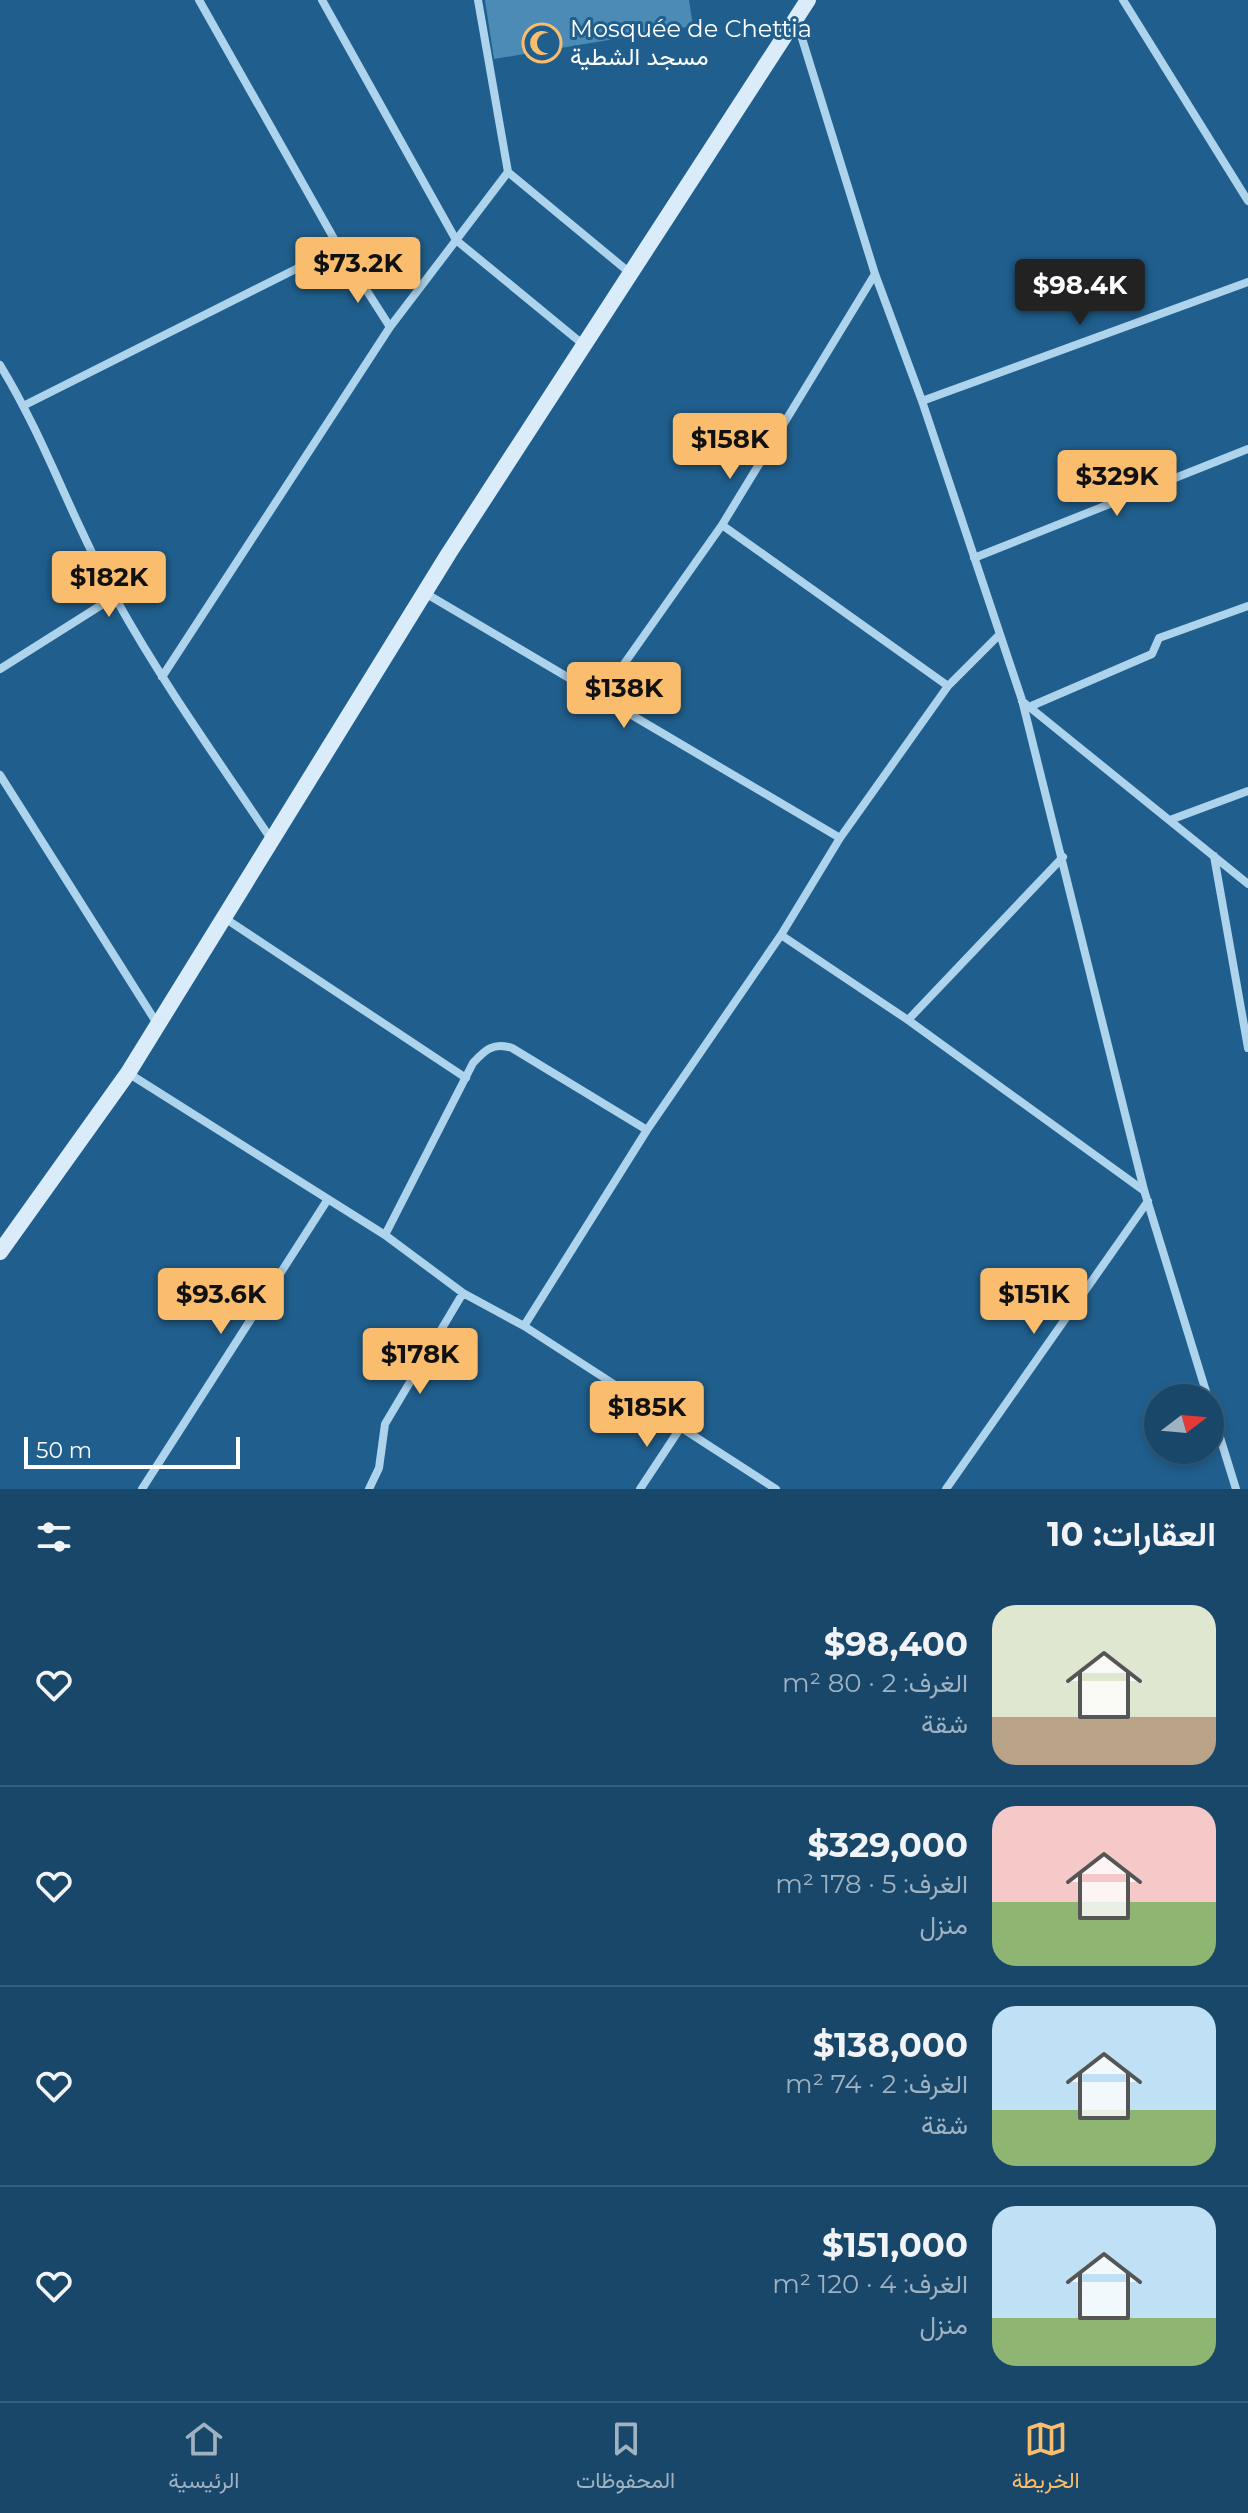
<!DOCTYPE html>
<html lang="ar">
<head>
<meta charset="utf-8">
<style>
  :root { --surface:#18476a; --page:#255172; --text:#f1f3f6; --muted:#9fb2c1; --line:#365f7e; --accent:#fabd6e }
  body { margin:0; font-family:Montserrat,Vazirmatn,sans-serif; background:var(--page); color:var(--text); direction:rtl; height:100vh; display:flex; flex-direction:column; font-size:30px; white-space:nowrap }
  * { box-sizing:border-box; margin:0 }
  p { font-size:26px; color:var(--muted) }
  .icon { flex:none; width:44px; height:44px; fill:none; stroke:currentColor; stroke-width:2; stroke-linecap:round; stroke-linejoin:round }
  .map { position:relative; height:1489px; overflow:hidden; direction:ltr }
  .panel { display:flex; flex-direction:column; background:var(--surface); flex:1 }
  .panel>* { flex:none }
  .needle { width:52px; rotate:74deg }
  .tools { position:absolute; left:1144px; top:1384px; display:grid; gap:16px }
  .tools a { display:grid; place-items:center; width:80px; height:80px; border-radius:50%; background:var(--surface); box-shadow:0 4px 12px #0003,0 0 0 2px var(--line); font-size:40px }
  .scale { position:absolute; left:24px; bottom:20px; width:216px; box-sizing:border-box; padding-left:8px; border:4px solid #fff; border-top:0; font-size:22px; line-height:28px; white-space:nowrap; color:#fff; -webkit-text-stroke:6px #205f8d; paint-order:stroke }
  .price { position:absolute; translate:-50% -68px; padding:0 18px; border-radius:8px; background:var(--accent); color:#111; font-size:26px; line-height:52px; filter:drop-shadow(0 2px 4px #0008) }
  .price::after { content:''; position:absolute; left:50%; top:48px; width:24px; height:18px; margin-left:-12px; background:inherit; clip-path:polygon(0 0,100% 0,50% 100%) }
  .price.active { background:#222; color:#fff }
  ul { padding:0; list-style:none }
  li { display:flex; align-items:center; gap:24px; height:200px; padding:0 32px }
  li+li { border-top:2px solid var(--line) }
  li span { display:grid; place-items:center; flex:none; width:224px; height:160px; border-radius:24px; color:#555 }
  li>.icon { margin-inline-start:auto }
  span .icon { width:96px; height:96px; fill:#fffc; stroke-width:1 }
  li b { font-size:34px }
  h2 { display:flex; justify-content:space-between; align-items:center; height:96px; padding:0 32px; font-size:34px }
  .dock { display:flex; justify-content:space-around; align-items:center; height:112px; border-top:2px solid var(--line); background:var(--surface); font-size:22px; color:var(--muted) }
  .dock a { display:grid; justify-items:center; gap:4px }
  .dock .active { color:var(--accent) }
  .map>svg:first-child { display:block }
</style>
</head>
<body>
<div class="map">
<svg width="1248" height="1489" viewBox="0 0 1248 1489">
  <rect width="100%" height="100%" fill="#205f8d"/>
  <path fill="#4c8bb6" d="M485,0H689L693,26L494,59Z"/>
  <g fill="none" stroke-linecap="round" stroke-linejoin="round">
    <path stroke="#aed3ec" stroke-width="8" d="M199,0L337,244L390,327
      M322,0L456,240L585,346
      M1123,0L1248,201
      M796,19L875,274L922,401L1022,700L1144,1190L1208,1398
      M508,172L630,273
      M0,365C46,440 73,523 116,599C162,682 218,760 271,839
      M922,401L1248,282
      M25,405L296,269L337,244
      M722,525L948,686
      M974,558L1248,449
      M425,593L840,838
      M0,669L114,597
      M162,677L390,327L508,172L478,0
      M600,698L722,525L875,274
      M1022,701L1248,884
      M1029,707L1152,654L1159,638L1248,606
      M0,775L158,1025
      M1170,820L1248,791
      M1214,856L1248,1048
      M223,917L466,1078
      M781,935L908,1020L1143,1190
      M908,1020L1063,857
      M128,1073L385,1235L463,1293L524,1326L776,1489
      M385,1235L473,1063C485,1050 493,1042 512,1048L647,1130
      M524,1326L647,1130L781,935L840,838L948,686L999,635
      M1210,1405L1236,1489
      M142,1489L328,1199
      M369,1489L379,1468L385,1424L463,1293
      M640,1489L681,1427
      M946,1489L1148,1201"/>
    <path stroke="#daecf9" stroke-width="16" d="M0,1252L128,1073L449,553L808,0"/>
  </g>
  <defs>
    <g id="mosque-ring" transform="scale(2)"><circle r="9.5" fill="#205f8d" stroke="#fabd6e" stroke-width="1.5"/><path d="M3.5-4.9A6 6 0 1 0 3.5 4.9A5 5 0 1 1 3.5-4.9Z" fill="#fabd6e"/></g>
  </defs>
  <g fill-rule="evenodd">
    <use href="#mosque-ring" x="542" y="43"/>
  </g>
  <g text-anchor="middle" stroke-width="6" stroke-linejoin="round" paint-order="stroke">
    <g font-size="24" fill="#fff" stroke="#205f8d" text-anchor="start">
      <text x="570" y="37">Mosquée de Chettia<tspan x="570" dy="28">مسجد الشطية</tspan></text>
    </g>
  </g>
</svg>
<div class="tools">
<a><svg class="needle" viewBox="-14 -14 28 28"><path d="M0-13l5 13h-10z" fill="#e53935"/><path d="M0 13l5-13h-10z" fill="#9fb2c1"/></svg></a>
</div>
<div class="scale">50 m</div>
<b class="price" style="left:358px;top:305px">$73.2K</b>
<b class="price active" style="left:1080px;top:327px">$98.4K</b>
<b class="price" style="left:730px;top:481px">$158K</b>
<b class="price" style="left:1117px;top:518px">$329K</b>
<b class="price" style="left:109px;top:619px">$182K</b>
<b class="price" style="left:624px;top:730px">$138K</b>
<b class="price" style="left:221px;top:1336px">$93.6K</b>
<b class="price" style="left:1034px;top:1336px">$151K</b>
<b class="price" style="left:420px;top:1396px">$178K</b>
<b class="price" style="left:647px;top:1449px">$185K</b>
</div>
<section class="panel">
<h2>العقارات: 10<svg class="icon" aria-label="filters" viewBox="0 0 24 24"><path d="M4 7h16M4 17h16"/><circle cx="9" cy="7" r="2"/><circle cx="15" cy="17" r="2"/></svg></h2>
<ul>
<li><span style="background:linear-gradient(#dfe7d0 70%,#b9a48a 0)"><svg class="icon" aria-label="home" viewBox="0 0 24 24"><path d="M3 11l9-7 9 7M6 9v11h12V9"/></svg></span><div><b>$98,400</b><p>الغرف: 2 · 80 m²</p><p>شقة</p></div><svg class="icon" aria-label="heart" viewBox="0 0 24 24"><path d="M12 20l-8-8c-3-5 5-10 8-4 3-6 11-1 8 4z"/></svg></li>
<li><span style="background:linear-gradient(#f6c9c9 60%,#8fb573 0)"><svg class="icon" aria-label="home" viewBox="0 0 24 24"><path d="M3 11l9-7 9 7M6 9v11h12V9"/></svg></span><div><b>$329,000</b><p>الغرف: 5 · 178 m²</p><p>منزل</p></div><svg class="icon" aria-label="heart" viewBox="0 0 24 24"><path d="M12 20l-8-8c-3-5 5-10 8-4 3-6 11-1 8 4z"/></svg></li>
<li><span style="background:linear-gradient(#bfe0f5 65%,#8fb573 0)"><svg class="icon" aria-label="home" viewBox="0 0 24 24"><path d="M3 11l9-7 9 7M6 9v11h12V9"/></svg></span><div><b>$138,000</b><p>الغرف: 2 · 74 m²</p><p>شقة</p></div><svg class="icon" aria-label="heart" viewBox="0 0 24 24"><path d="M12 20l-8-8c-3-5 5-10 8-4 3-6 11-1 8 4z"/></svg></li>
<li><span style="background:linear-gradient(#bfe0f5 70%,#8fb573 0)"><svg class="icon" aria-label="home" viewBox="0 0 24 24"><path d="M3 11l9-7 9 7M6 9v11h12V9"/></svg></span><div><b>$151,000</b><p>الغرف: 4 · 120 m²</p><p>منزل</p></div><svg class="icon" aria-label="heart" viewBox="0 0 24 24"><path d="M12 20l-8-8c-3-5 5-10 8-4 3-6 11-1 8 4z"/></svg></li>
</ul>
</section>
<nav class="dock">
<a class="active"><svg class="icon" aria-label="map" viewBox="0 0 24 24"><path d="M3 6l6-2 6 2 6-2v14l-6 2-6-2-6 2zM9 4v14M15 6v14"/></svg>الخريطة</a>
<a><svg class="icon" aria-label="saved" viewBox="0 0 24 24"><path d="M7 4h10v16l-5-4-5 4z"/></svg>المحفوظات</a>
<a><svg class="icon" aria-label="home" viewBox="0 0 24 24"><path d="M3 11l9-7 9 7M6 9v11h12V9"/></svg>الرئيسية</a>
</nav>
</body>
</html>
